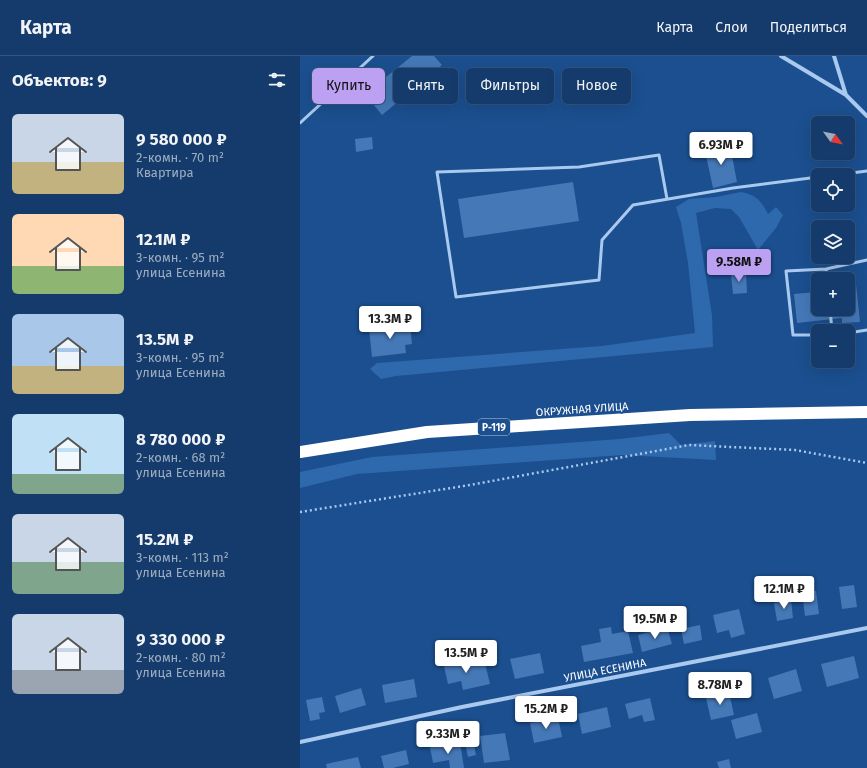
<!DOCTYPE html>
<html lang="ru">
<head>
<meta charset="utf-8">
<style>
  :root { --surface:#143b6b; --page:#214673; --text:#f1f3f6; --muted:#9dadc1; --line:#33557e; --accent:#bca0f2 }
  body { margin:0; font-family:"Fira Sans",sans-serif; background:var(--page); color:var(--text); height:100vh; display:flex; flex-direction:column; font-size:15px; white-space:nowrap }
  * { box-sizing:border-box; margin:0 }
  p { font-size:13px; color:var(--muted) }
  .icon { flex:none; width:22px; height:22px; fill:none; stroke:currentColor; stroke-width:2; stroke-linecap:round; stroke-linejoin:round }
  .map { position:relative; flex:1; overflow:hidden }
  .panel { display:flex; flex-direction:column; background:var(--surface); width:300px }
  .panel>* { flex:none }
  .guide { position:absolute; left:12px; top:12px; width:380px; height:36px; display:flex; gap:8px }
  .needle { width:26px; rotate:123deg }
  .controls { position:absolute; left:511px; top:60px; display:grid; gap:8px }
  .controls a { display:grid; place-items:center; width:44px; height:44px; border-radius:6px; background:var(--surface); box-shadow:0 4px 16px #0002,0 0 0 1px var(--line); font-size:20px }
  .price { position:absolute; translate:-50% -34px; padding:0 9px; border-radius:4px; background:#fff; color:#222; font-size:13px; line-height:26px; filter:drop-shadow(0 1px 2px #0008) }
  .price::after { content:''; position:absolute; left:50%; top:24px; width:12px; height:9px; margin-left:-6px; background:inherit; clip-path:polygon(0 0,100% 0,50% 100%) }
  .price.current { background:var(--accent); color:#111 }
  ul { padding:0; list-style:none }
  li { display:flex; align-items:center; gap:12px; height:100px; padding:0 12px }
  li span { display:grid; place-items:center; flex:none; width:112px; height:80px; border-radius:6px; color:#555 }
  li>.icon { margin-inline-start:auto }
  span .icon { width:48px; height:48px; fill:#fffc; stroke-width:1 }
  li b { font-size:17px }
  h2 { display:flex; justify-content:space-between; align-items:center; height:48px; padding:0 12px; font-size:17px }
  .pill { padding:0 14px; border-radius:6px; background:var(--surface); box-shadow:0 4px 16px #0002,0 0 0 1px var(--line); font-size:14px; line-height:36px }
  .pill.current { background:var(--accent); color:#111 }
  header { display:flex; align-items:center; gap:24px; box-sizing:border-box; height:56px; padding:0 20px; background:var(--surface); border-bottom:1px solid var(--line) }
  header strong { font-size:19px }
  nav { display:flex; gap:22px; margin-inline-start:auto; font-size:14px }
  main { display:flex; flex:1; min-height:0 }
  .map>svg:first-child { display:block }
</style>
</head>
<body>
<header>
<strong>Карта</strong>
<nav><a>Карта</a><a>Слои</a><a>Поделиться</a></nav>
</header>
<main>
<section class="panel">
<h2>Объектов: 9<svg class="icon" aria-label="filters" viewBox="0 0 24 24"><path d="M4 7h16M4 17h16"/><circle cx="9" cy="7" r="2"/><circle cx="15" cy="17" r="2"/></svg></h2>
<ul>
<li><span style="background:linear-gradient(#c9d6e8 60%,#c2b280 0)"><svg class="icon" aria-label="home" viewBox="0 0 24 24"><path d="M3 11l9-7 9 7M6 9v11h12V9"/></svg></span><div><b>9 580 000 ₽</b><p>2-комн. · 70 m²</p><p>Квартира</p></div></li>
<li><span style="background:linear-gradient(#ffd9b3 65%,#8fb573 0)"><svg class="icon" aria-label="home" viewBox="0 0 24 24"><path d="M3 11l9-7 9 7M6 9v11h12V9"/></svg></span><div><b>12.1M ₽</b><p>3-комн. · 95 m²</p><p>улица Есенина</p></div></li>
<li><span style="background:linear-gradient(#a9c7e8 65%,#c2b280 0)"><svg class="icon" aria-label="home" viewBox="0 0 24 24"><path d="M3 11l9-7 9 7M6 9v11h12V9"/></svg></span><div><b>13.5M ₽</b><p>3-комн. · 95 m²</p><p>улица Есенина</p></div></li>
<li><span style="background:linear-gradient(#bfe0f5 75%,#7fa58c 0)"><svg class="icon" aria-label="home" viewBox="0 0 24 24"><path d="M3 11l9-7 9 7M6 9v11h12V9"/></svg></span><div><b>8 780 000 ₽</b><p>2-комн. · 68 m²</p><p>улица Есенина</p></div></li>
<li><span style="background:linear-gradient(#c9d6e8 60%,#7fa58c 0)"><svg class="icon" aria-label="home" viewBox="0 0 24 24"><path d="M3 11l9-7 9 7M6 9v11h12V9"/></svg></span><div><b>15.2M ₽</b><p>3-комн. · 113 m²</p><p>улица Есенина</p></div></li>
<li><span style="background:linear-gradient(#c9d6e8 70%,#9aa5b1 0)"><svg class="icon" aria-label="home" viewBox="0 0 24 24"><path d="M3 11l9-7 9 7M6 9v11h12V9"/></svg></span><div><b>9 330 000 ₽</b><p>2-комн. · 80 m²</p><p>улица Есенина</p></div></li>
</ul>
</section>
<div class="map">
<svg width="567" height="712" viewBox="0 0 567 712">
  <rect width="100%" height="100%" fill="#1b4f8f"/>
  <path fill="#2e69ad" d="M441,136C457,139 460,144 468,158L476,151L483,159L476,172L458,194L439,161L431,153L415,152L396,157L412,259L413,291L96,320L81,323L70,313L77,307L302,290L395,277L388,207L381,167L376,151L389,143L416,141Z
    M369,377L381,389L415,385L416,404L323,399L57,418L0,432V416L72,401L320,383Z"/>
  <path fill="#4478b7" d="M112,0H134L142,9L82,59L65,38Z
    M72,81L73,93L56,96L55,83Z
    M430,89L437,126L413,132L405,95Z
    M273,126L279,165L164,182L158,143Z
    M446,217L447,237L433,238L431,218Z
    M555,219L560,266L542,267V262L497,267L494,238L516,236V244H518V253H548V223H540V220Z
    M110,268L112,288L105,289L106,297L72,301L69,273Z
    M554,529L557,551L542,553L539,531Z
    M516,535L519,558L505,560L502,536Z
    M491,544L493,562L477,565L474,547Z
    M439,553L445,578L431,582L429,574L417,577L413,559Z
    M400,569L402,584L384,588L381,573Z
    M311,571L312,578L328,575L333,597L284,606L281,590L301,586L299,573Z
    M367,571L372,588L342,596L338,579Z
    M240,597L244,617L215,623L210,603Z
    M554,600L559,622L527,631L521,608Z
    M161,603L163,612L185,607L190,628L163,634L161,625L148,628L143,606Z
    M496,613L502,635L474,643L468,622Z
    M114,623L117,641L85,647L82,629Z
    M61,632L66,649L40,657L35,640Z
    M429,636L434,659L411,664L406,642Z
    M22,641L25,656L19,657L20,663L10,665L6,644Z
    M350,642L355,664L344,666L342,659L329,663L325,648Z
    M307,651L311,671L282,678L278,658Z
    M457,657L462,676L436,683L431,664Z
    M258,661L262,681L234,687L230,667Z
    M205,677L210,704L184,707L180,680Z
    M172,679L176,699L168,701L164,681Z
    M160,686L164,712H150L149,704L133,707L130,691Z
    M106,694L109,708L93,712H84L81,700Z
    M58,701L61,712H27L26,708Z
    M429,703L431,712H419L417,706Z"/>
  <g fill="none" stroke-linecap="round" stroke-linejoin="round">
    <path stroke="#a9c9ee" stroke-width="2.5" stroke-dasharray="2 3" stroke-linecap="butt" d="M0,456L170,429L389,389L495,394L567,407"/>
    <path stroke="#a9c9ee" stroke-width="3" d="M0,67L73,0
      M536,119L567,115
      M367,143L359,99L279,111L137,116L156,241L299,224L302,184L333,149L433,132L518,121
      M526,213L527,223
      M530,253L532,275
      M548,277L567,274
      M518,279H493L486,215L526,213L567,204"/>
    <path stroke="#a9c9ee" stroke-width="4" d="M481,0L546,39L567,60
      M534,0L546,39
      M0,686L162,651L567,572"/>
    <path stroke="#fff" stroke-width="12" d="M0,396L127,376L390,359L567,356"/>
  </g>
  <g text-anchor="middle" stroke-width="3.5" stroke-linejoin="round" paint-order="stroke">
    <rect fill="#1b4f8f" stroke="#bbcadd" stroke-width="1" x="178" y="363" width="32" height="16" rx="3"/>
    <g font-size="10" font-weight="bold" fill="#fff">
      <text x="194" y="375">Р-119</text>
    </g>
    <g font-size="11" fill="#fff" stroke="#1b4f8f">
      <text transform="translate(282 353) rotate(-4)" y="4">ОКРУЖНАЯ УЛИЦА</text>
      <text transform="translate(305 614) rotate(-11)" y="4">УЛИЦА ЕСЕНИНА</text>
    </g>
  </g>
</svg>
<div class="controls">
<a><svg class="needle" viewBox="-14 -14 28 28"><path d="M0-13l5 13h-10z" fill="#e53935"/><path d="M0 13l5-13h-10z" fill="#9dadc1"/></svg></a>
<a><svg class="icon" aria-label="locate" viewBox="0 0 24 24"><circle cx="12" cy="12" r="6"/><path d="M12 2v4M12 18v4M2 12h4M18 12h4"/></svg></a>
<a><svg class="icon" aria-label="layers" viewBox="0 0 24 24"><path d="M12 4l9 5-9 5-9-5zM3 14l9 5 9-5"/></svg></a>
<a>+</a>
<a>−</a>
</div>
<b class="price" style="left:421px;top:110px">6.93M ₽</b>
<b class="price current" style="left:439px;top:227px">9.58M ₽</b>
<b class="price" style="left:90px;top:284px">13.3M ₽</b>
<b class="price" style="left:484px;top:554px">12.1M ₽</b>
<b class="price" style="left:355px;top:584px">19.5M ₽</b>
<b class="price" style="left:166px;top:618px">13.5M ₽</b>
<b class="price" style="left:420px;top:650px">8.78M ₽</b>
<b class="price" style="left:246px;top:674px">15.2M ₽</b>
<b class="price" style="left:148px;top:699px">9.33M ₽</b>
<div class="guide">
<a class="pill current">Купить</a>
<a class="pill">Снять</a>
<a class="pill">Фильтры</a>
<a class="pill">Новое</a>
</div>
</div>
</main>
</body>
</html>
